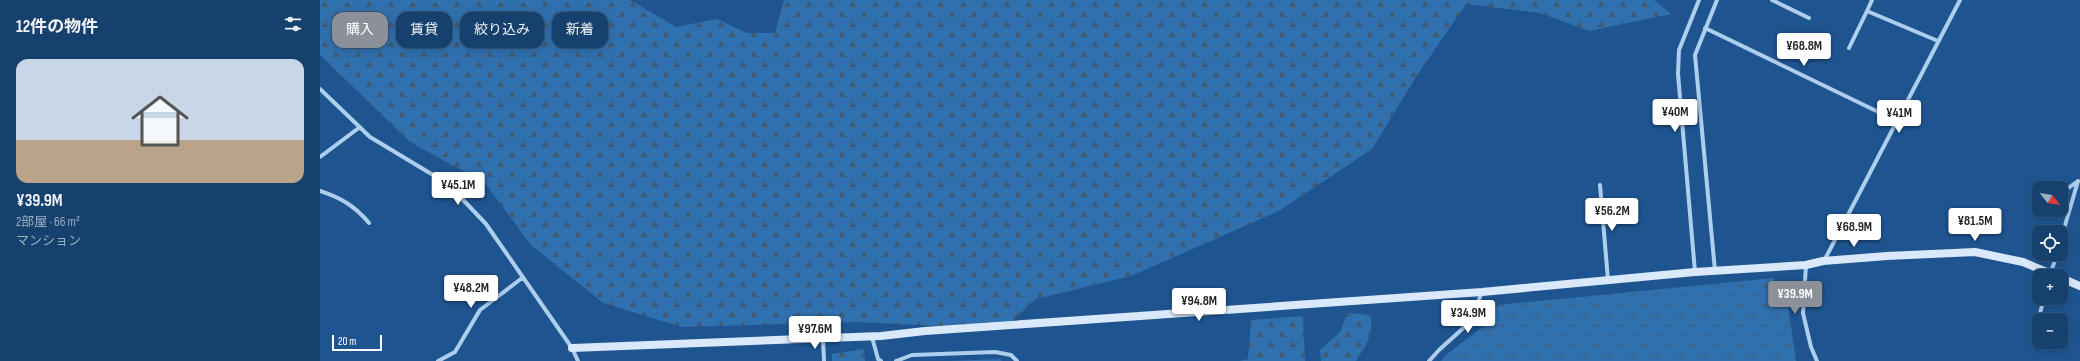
<!DOCTYPE html>
<html lang="ja">
<head>
<meta charset="utf-8">
<style>
  :root { --surface:#16406d; --page:#234b75; --text:#f1f3f6; --muted:#9eafc2; --line:#355980; --accent:#8c9099 }
  body { margin:0; font-family:"Sofia Sans Condensed","Noto Sans JP",sans-serif; background:var(--page); color:var(--text); height:100vh; display:flex; flex-direction:column; font-size:15px; white-space:nowrap }
  * { box-sizing:border-box; margin:0 }
  p { font-size:13px; color:var(--muted) }
  .icon { flex:none; width:22px; height:22px; fill:none; stroke:currentColor; stroke-width:2; stroke-linecap:round; stroke-linejoin:round }
  .map { position:relative; flex:1; overflow:hidden }
  .details { display:flex; flex-direction:column; background:var(--surface); width:320px }
  .details>* { flex:none }
  .top-card { position:absolute; left:12px; top:12px; width:380px; height:36px; display:flex; gap:8px }
  .needle { width:26px; rotate:120deg }
  .fabs { position:absolute; left:1712px; top:181px; display:grid; gap:8px }
  .fabs a { display:grid; place-items:center; width:36px; height:36px; border-radius:8px; background:var(--surface); box-shadow:0 2px 10px #0003,0 0 0 1px var(--line); font-size:20px }
  .scale { position:absolute; left:12px; bottom:10px; width:50px; box-sizing:border-box; padding-left:4px; border:2px solid #fff; border-top:0; font-size:11px; line-height:14px; white-space:nowrap; color:#fff; -webkit-text-stroke:3px #1e5591; paint-order:stroke }
  .price { position:absolute; translate:-50% -34px; padding:0 9px; border-radius:4px; background:#fff; color:#222; font-size:13px; line-height:26px; filter:drop-shadow(0 1px 2px #0008) }
  .price::after { content:''; position:absolute; left:50%; top:24px; width:12px; height:9px; margin-left:-6px; background:inherit; clip-path:polygon(0 0,100% 0,50% 100%) }
  .price.current { background:var(--accent); color:#fff }
  ul { padding:0; list-style:none }
  li { display:grid; align-content:center; gap:8px; height:212px; padding:0 16px }
  li+li { border-top:1px solid var(--line) }
  li span { display:grid; place-items:center; height:124px; border-radius:12px; color:#555 }
  li>.icon { margin-inline-start:auto }
  span .icon { width:72px; height:72px; fill:#fffc; stroke-width:1 }
  li b { font-size:17px }
  h2 { display:flex; justify-content:space-between; align-items:center; height:48px; padding:0 16px; font-size:17px }
  .pill { padding:0 14px; border-radius:12px; background:var(--surface); box-shadow:0 2px 10px #0003,0 0 0 1px var(--line); font-size:14px; line-height:36px }
  .pill.current { background:var(--accent); color:#fff }
  main { display:flex; flex:1; min-height:0 }
  .map>svg:first-child { display:block }
</style>
</head>
<body>
<main>
<section class="details">
<h2>12件の物件<svg class="icon" aria-label="filters" viewBox="0 0 24 24"><path d="M4 7h16M4 17h16"/><circle cx="9" cy="7" r="2"/><circle cx="15" cy="17" r="2"/></svg></h2>
<ul>
<li><span style="background:linear-gradient(#c9d6e8 65%,#b9a48a 0)"><svg class="icon" aria-label="home" viewBox="0 0 24 24"><path d="M3 11l9-7 9 7M6 9v11h12V9"/></svg></span><div><b>¥39.9M</b><p>2部屋 · 66 m²</p><p>マンション</p></div></li>
</ul>
</section>
<div class="map">
<svg width="1760" height="361" viewBox="0 0 1760 361">
  <defs>
    <pattern id="forest-firs" width="22" height="20" patternUnits="userSpaceOnUse"><rect width="22" height="20" fill="#3170ae"/><path d="M5 1l3.5 6h-7zM16 11l3.5 6h-7z" fill="#415a73"/></pattern>
    <pattern id="park-tufts" width="24" height="20" patternUnits="userSpaceOnUse"><rect width="24" height="20" fill="#3170ae"/><path d="M3 7l-1-3M5 7V3M7 7l1-3M15 17l-1-3M17 17v-4M19 17l1-3" fill="none" stroke="#415a73"/></pattern>
  </defs>
  <rect width="100%" height="100%" fill="#1e5591"/>
  <path fill="url(#forest-firs)" d="M0,0H310L356,27L397,19L427,33H455L464,0H1334L1351,14L1269,31L1220,13L1146,4L1094,80L1052,149L959,211L811,276L716,299L683,329L537,322L362,327L283,303L211,245L165,183L90,142L0,55Z
    M1028,313L1051,315C1052,337 1048,342 1036,361H1001L1000,350L1020,332Z
    M983,316L985,361H919L928,359L931,320Z
    M544,349L545,361H512V354Z
    M680,359L682,361H629Z"/>
  <path fill="url(#park-tufts)" d="M1454,278V288L1466,292L1476,361H1121L1126,355L1164,326L1178,305Z"/>
  <g fill="none" stroke-linecap="round" stroke-linejoin="round">
    <path stroke="#aeceee" stroke-width="4" d="M1452,0L1489,18
      M1552,0L1547,11L1618,41
      M1385,28L1577,121
      M1529,48L1547,11
      M0,89L50,137L128,184L166,224L252,348L258,361
      M0,157L40,127
      M1280,185L1288,280
      M0,191C21,198 35,206 49,223
      M1743,192L1758,181
      M1741,239L1758,181
      M1504,261L1640,0
      M1486,265L1483,313L1491,347L1497,361
      M1395,271L1375,55L1397,0
      M1375,272L1358,74L1359,50L1379,0
      M1730,275L1737,254
      M1715,332L1724,298
      M552,337L558,359L561,361
      M503,339L504,361
      M118,361L135,352L160,310L202,278
      M576,361L592,355L675,352L691,355L697,361
      M1109,361L1119,350L1150,322L1162,292"/>
    <path stroke="#dae9fa" stroke-width="8" d="M1741,278L1760,286
      M252,348L561,336L605,331L1162,292L1375,272L1486,265L1503,261L1567,256L1655,252L1703,262L1736,276"/>
  </g>
</svg>
<div class="fabs">
<a><svg class="needle" viewBox="-14 -14 28 28"><path d="M0-13l5 13h-10z" fill="#e53935"/><path d="M0 13l5-13h-10z" fill="#9eafc2"/></svg></a>
<a><svg class="icon" aria-label="locate" viewBox="0 0 24 24"><circle cx="12" cy="12" r="6"/><path d="M12 2v4M12 18v4M2 12h4M18 12h4"/></svg></a>
<a>+</a>
<a>−</a>
</div>
<div class="scale">20 m</div>
<b class="price" style="left:1484px;top:67px">¥68.8M</b>
<b class="price" style="left:1355px;top:133px">¥40M</b>
<b class="price" style="left:1579px;top:134px">¥41M</b>
<b class="price" style="left:138px;top:206px">¥45.1M</b>
<b class="price" style="left:1292px;top:232px">¥56.2M</b>
<b class="price" style="left:1655px;top:242px">¥81.5M</b>
<b class="price" style="left:1534px;top:248px">¥68.9M</b>
<b class="price" style="left:151px;top:309px">¥48.2M</b>
<b class="price current" style="left:1475px;top:315px">¥39.9M</b>
<b class="price" style="left:879px;top:322px">¥94.8M</b>
<b class="price" style="left:1148px;top:334px">¥34.9M</b>
<b class="price" style="left:495px;top:350px">¥97.6M</b>
<div class="top-card">
<a class="pill current">購入</a>
<a class="pill">賃貸</a>
<a class="pill">絞り込み</a>
<a class="pill">新着</a>
</div>
</div>
</main>
</body>
</html>
